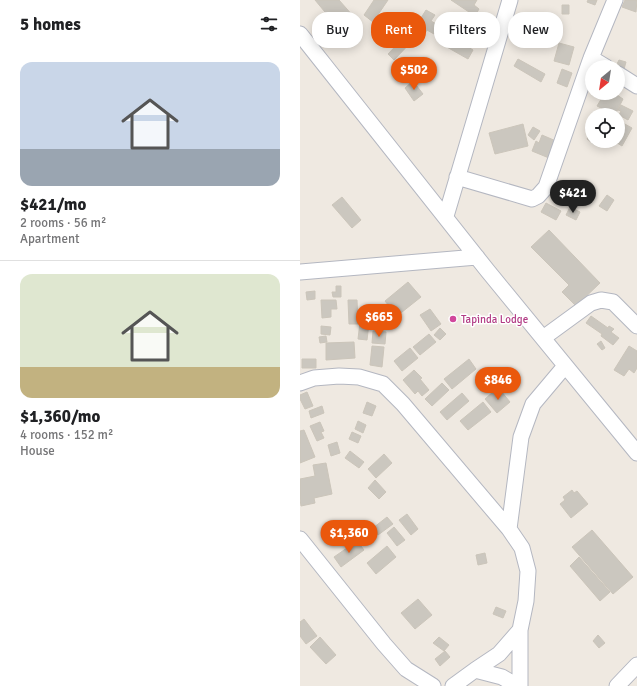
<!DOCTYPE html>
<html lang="en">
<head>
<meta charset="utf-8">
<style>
  :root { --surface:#fff; --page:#f6f6f6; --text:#202124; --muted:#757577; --line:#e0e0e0; --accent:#ea580c }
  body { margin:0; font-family:Signika,sans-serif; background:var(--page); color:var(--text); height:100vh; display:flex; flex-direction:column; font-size:15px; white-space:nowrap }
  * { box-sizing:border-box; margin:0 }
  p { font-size:13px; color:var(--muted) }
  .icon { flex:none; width:22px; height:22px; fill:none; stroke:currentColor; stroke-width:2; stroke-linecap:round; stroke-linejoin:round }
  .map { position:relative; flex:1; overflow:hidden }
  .panel { display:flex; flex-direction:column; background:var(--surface); width:300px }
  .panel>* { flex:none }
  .top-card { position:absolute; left:12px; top:12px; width:265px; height:36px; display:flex; gap:8px }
  .needle { width:26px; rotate:210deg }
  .controls { position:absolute; left:285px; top:60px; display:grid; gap:8px }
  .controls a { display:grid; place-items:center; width:40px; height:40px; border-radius:50%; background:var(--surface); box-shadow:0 2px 10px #0003; font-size:20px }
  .price { position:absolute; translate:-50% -34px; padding:0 9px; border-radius:14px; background:var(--accent); color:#fff; font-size:13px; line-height:26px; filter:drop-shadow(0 1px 2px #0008) }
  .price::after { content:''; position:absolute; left:50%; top:24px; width:12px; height:9px; margin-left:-6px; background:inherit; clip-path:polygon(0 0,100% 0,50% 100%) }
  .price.selected { background:#222; color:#fff }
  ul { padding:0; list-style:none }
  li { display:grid; align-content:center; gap:8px; height:212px; padding:0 20px }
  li+li { border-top:1px solid var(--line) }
  li span { display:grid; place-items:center; height:124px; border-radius:12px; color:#555 }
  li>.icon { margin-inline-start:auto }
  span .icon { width:72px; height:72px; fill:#fffc; stroke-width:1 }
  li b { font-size:17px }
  h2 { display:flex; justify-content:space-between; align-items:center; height:48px; padding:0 20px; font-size:17px }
  .tag { padding:0 14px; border-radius:16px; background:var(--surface); box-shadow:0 2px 10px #0003; font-size:14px; line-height:36px }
  .tag.selected { background:var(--accent); color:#fff }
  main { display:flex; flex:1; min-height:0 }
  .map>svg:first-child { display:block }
</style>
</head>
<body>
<main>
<section class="panel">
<h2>5 homes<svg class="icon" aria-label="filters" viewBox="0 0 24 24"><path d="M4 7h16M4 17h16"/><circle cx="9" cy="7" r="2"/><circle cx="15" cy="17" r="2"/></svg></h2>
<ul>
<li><span style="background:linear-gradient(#c9d6e8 70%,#9aa5b1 0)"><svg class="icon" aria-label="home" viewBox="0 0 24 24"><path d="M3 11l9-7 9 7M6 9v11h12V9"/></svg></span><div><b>$421/mo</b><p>2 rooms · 56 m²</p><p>Apartment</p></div></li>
<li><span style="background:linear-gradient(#dfe7d0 75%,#c2b280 0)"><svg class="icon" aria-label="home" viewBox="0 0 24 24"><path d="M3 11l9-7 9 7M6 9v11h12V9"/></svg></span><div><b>$1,360/mo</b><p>4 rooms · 152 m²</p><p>House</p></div></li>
</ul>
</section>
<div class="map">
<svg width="337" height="686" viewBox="0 0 337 686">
  <rect width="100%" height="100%" fill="#efe9e1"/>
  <path fill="#cbc7bf" stroke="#cbc5ba" d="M15,0H39L54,17L39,29Z
    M74,0H88L73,22L64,15Z
    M151,0H177L174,5L179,9L175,16Z
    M288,0H297L295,5L287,2Z
    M325,0H337L336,12L322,7Z
    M262,5H269V14H262Z
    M126,10L135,15L131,21L138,25L134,34L127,30L123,36L113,31Z
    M240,13L249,16L243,31L234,27Z
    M109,32L115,38L94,60L88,54Z
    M144,32L173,50L168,59L138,42Z
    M259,43L274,47L269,65L254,61Z
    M218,59L245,74L241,82L214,66Z
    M319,60L326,62L324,69L316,66Z
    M262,69L272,73L267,87L257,83Z
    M113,81L123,94L114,101L105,88Z
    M305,93H317V95L323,99L315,115L297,106Z
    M321,105L333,111L328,120L319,115L321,111L318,110Z
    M323,123L332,128L322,146L314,141H318V131Z
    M223,124L228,146L195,154L189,133Z
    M233,127L240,131L234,140L228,135Z
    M292,131V141H298L295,145L287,139Z
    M242,135L256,141L249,158L232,151L236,141L239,143Z
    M307,195L314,200L307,211L299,206Z
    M42,197L61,220L52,228L32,205Z
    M246,203L261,211L256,220L241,212Z
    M270,207L280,212L276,220L266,215Z
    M249,230L300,283L276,306L262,292L269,285L231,247Z
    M108,282L121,297L97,316L85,301Z
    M36,286H41V297H33L32,292H36Z
    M15,291V299L7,300L6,292Z
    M21,300H36L37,309H31V317L22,318Z
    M48,300H57L58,324H49Z
    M130,309L141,324L131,331L120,315Z
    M61,314L70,315L67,340L58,339Z
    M291,316L308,328L309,326L314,329L311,332L319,338L313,345L301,336L302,334L286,323Z
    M21,326L31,327L30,335L21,334Z
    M140,328L146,334L140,340L134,335Z
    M73,331L86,332L85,344L72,343Z
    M129,334L136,342L120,355L113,347Z
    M26,336L27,342L20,343L19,337Z
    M301,341L305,348L302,350L297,344Z
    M54,342L55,358L26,360V343Z
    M72,346L84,347L82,367L70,365Z
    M329,346L337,351V368L334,373L329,369L324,376L314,370Z
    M110,348L118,358L102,371L94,361Z
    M2,359H16V368H2Z
    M169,359L176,369L152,389L144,379Z
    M114,370L122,378L120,379L129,390L122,396L118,391L115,394L103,380Z
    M142,383L149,390L132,406L125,399Z
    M194,391L197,394L201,391L210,402L197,413L185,399Z
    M7,392L13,406L5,409L0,399V395Z
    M162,393L169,401L147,420L140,412Z
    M67,402L76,406L72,416L63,413Z
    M183,402L191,412L168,430L160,421Z
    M22,406L24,413L11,418L9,411Z
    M58,421L66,425L63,433L55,429Z
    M20,422L24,431L21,432L24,438L17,441L10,426Z
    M4,430L15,457L0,463V431Z
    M52,432L61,436L58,443L49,439Z
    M37,442L40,453L31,456L28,445Z
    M50,451L64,462L59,468L45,458Z
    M84,454L92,463L76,478L68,469Z
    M26,463L32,494L14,498L15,503L1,506L0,499V479L15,476L13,465Z
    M75,480L86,492L79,499L68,488Z
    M272,490L274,493L277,491L288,504L271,518L260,504L265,500L263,497Z
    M107,514L118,529L111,535L99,520Z
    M87,517L93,524L78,535L73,528Z
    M94,527L105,540L97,546L87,533Z
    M292,530L333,577L313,594L272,547Z
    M57,541L64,550L41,567L34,557Z
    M87,546L96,557L76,574L67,563Z
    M185,553L187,563L178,565L176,555Z
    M279,557L310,592L300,601L270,566Z
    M118,599L132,615L115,629L101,613Z
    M196,607L206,611L203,618L193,614Z
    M4,619L17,636L6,644L0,636V622Z
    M298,635L305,643L299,648L293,641Z
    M20,637L36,655L26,664L10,647Z
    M139,637L149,645L144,651L133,643Z
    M145,651L150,657L140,666L135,659Z"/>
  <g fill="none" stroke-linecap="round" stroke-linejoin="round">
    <g stroke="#b4b7c1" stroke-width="17">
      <path id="minor" d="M0,34L187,270L337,453
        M291,58L306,67
        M318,74L337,86
        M157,177L232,199L238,196L246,187L291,58L315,0
        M146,216L210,0
        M0,272L177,257
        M243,338L291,303L301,300L313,302L337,326
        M0,383L14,378L39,376L59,377L83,384L103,404L209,529L222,548L228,571L226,601L220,630V686
        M209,529L221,437L233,404L265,366
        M0,539L84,644L106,669L133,686
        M175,670L199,654L220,630
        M153,686L175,670L202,677L217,686
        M317,686L337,665"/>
    </g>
    <use href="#minor" stroke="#fff" stroke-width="15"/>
  </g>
  <circle fill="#d1479c" stroke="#fff" stroke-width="1.5" cx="153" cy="319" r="4"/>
  <g text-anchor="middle" stroke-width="3" stroke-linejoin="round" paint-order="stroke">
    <g font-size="11" fill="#b23c85" stroke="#fff" text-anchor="start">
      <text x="161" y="323">Tapinda Lodge</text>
    </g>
  </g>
</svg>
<div class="controls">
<a><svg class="needle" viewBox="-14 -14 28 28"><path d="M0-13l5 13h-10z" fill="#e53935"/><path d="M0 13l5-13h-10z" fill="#757577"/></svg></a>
<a><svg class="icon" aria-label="locate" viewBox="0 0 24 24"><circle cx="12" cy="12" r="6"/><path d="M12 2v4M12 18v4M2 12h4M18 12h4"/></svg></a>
</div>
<b class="price" style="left:114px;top:91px">$502</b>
<b class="price selected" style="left:273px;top:214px">$421</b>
<b class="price" style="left:79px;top:338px">$665</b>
<b class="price" style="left:198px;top:401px">$846</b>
<b class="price" style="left:49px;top:554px">$1,360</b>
<div class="top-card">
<a class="tag">Buy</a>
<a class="tag selected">Rent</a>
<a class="tag">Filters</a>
<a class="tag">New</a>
</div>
</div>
</main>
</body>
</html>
